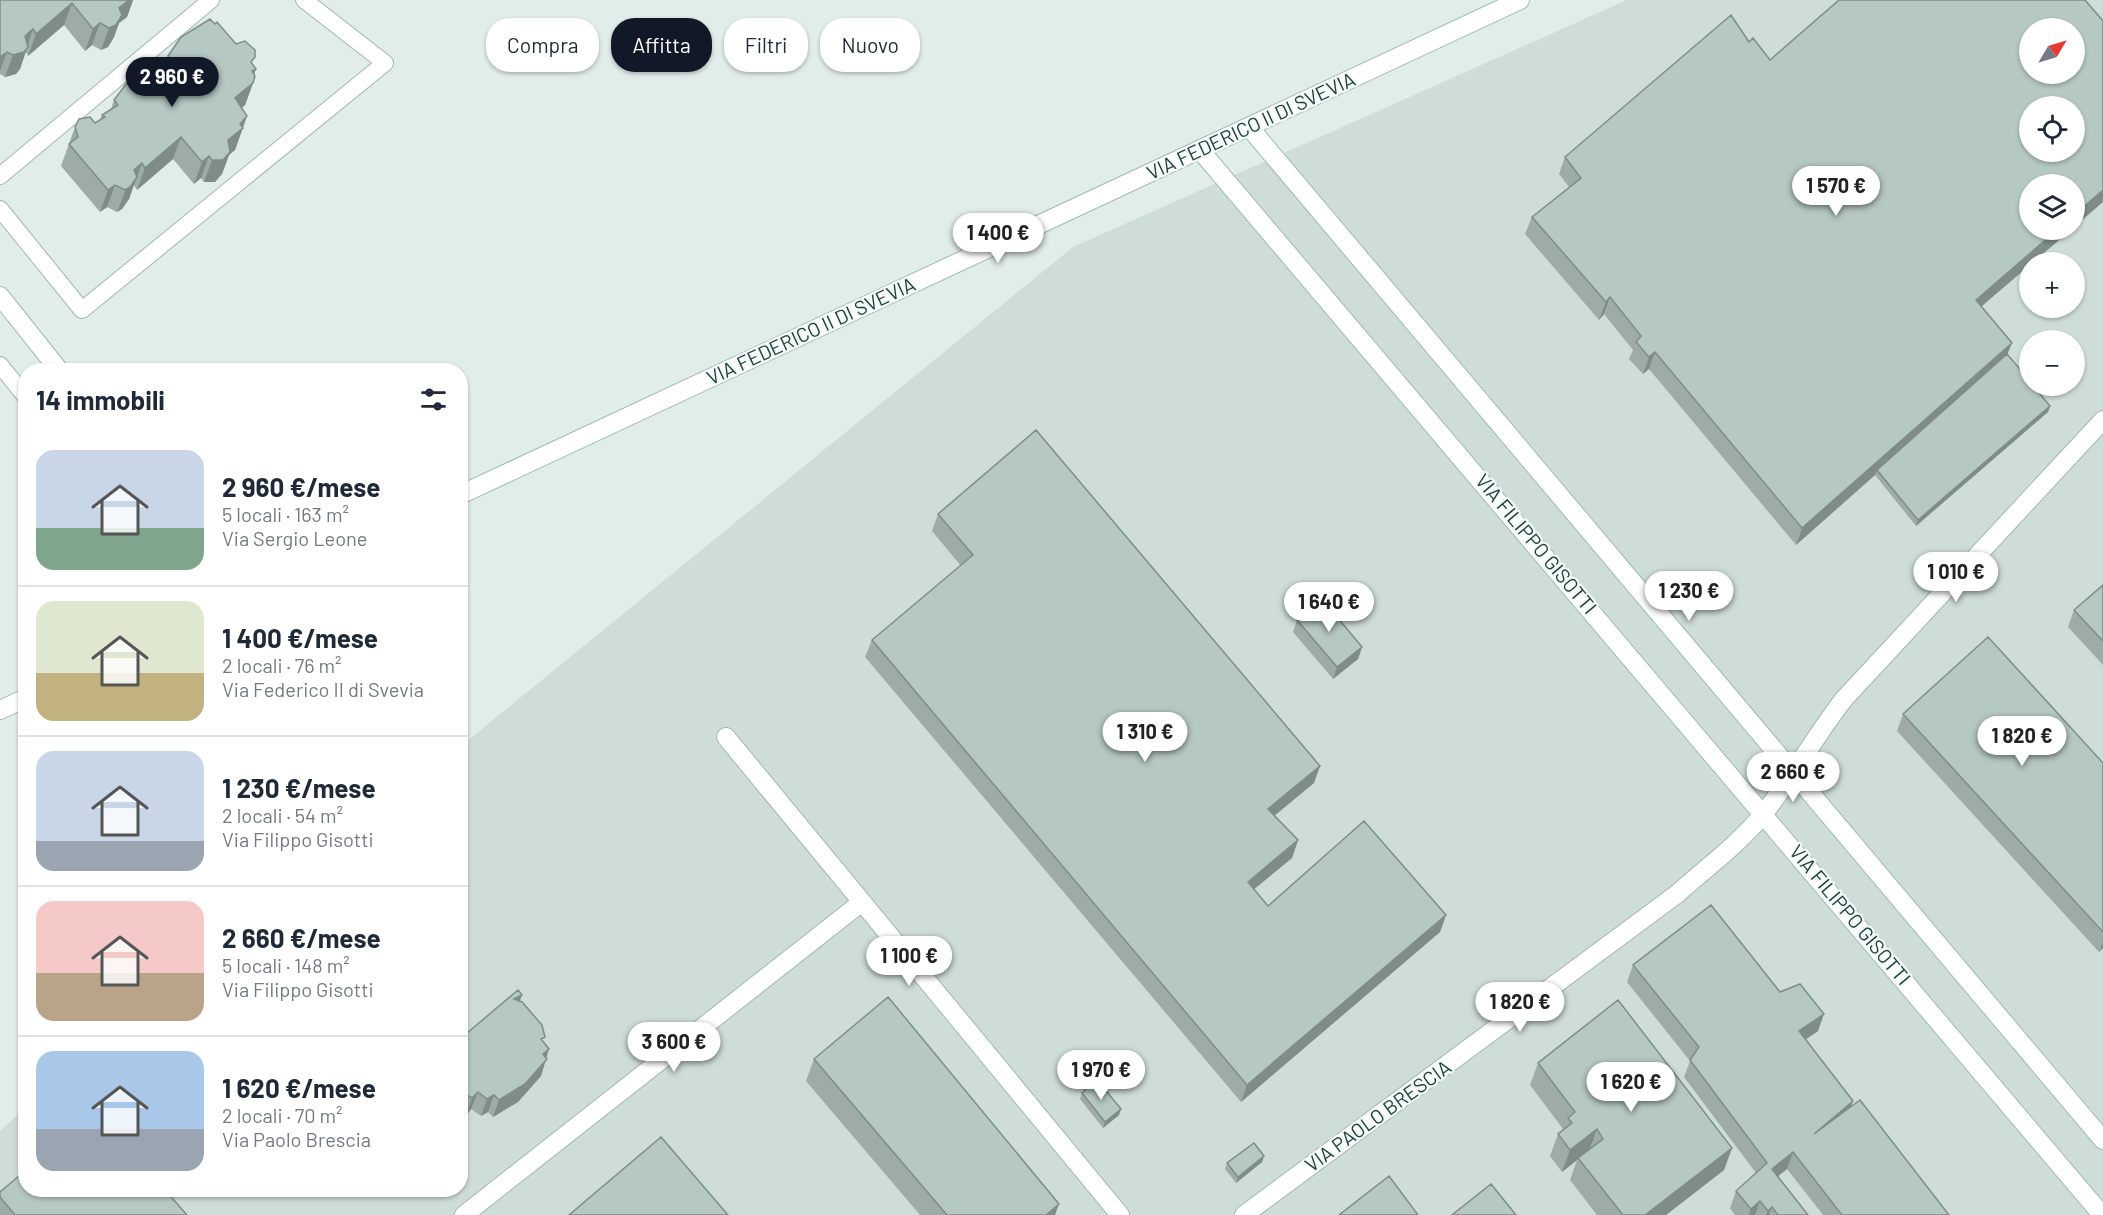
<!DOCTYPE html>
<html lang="it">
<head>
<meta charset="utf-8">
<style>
  :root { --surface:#fff; --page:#f6f6f7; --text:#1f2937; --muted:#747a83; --line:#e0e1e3; --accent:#111827 }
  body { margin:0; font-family:Barlow,sans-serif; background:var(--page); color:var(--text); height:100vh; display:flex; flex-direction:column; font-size:22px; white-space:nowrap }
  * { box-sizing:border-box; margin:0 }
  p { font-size:20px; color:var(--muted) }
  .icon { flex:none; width:33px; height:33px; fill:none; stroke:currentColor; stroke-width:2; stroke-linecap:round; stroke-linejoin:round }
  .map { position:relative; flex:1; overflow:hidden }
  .sheet { position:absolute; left:18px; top:363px; width:450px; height:834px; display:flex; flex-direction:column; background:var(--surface); border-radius:24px; box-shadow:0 2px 4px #0004 }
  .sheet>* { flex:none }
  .banner { position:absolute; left:486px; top:18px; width:570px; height:54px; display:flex; gap:12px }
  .needle { width:39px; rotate:52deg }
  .tools { position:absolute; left:2019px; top:18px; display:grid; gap:12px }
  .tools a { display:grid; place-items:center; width:66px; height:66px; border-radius:50%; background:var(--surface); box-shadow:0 2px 4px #0004; font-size:30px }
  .price { position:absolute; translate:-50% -51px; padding:0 14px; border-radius:21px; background:#fff; color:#222; font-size:20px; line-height:39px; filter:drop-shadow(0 2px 3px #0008) }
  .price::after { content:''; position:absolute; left:50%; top:36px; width:18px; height:14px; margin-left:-9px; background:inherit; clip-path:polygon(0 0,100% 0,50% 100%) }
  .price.active { background:var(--accent); color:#fff }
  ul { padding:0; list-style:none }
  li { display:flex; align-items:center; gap:18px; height:150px; padding:0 18px }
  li+li { border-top:2px solid var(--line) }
  li span { display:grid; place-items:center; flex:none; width:168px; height:120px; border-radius:18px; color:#555 }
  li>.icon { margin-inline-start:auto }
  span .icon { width:72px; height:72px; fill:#fffc; stroke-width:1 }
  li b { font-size:26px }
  h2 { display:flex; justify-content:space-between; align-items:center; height:72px; padding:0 18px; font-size:26px }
  .pill { padding:0 21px; border-radius:24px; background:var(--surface); box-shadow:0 2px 4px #0004; font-size:21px; line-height:54px }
  .pill.active { background:var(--accent); color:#fff }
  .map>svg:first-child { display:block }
</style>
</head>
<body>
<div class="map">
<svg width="2103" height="1215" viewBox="0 0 2103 1215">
  <rect width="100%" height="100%" fill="#e1edea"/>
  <path fill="#cfddd9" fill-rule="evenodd" d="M1627,0H2103V1215H0V1131L25,1108L26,1190H460L461,746L1073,247ZM2030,28H2074V74H2030ZM2030,106H2074V152H2030ZM2030,184H2074V230H2030ZM2030,262H2074V308H2030ZM2030,340H2074V386H2030Z"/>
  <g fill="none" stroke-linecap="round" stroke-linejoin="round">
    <g stroke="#a3b6b2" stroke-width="18">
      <path id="lane" d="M0,176L211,0
        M0,209L82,310L385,63L304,0
        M0,365L26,397"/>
    </g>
    <g stroke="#a3b6b2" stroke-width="20">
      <path id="street" d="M0,296L59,370
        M726,737L1120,1215
        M464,1215L862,902
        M1244,1215L1677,894C1706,868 1740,843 1765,812C1793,776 1816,735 1844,699L2103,420"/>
    </g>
    <g stroke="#9fbab4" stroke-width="20">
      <path id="secondary" d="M1249,127L2103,1140
        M1200,150L2102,1215
        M460,495L1520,0
        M0,710L26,698"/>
    </g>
    <use href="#lane" stroke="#fff" stroke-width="16"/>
    <use href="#street" stroke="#fff" stroke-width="18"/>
    <use href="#secondary" stroke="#fff" stroke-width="18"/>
  </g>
  <path fill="#9daca8" d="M0,0H133L127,17L119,23L114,37L108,47L101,50L92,45L85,51L64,25L28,56L26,52L20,69L16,74L5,77L0,74Z
    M1749,42L1770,60L2030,230H2071L2033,262H2030L1981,307L2012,343L2007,354L2050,406L2048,412L1916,526L1875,475L1796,545L1649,369L1643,374L1629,359L1633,350L1604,314L1599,320L1525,234L1532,217L1569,187L1559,174L1565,157Z
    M168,56L253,64L256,69L254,74L253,83L245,105L242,108L247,116L235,150L229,155L222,174L215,182H204L201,178L194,184L173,159L137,190L134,185L133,186L129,199L122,209L117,212L107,207L100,212L61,166L75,127L95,123L100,120L102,115L111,109L114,100L154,76H161Z
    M938,514L1320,766L1314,783L1274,815L1298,840L1292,858L1254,889L1268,906L1446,915L1440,932L1241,1102L865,657L872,640L961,566L932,531Z
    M2103,585V665L2068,627L2074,610Z
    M1297,620L1362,647L1358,659L1333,679L1293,632Z
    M1903,714L2103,763V948L2099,952L1897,731Z
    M1633,965L1780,992L1818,1031L1806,1039L1851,1106L1949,1215H1823L1787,1169L1778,1176L1808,1215H1735L1730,1208L1736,1191L1756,1173L1684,1077L1690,1061L1627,982Z
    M520,1002L543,1042L546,1058L541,1076L518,1102L493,1117L488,1112L481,1116L471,1109L466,1116L460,1113V1039Z
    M814,1059L1055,1215H920L806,1081Z
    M1538,1063L1732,1148L1724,1170L1666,1215H1597L1570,1180L1577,1160L1562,1172L1550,1156L1558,1134L1563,1129L1530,1085Z
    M1082,1093L1119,1115L1103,1128L1080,1099Z
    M1264,1156L1262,1162L1236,1183L1225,1169L1227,1163Z
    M0,1192L187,1215H0Z"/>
  <path fill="#7f8c88" d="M128,0H133L127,17L119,23L114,37L108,47L101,50L109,28L119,8Z
    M72,3L64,25L28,56L36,34Z
    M100,23L92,45L85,51L93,29Z
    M33,29L20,69L16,74L5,77L13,55L25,36Z
    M7,52L0,71V57Z
    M256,69L249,87L253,83L245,105L227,120L235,98L252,71Z
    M247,116L235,150L229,155L222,174L215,182H204L212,160Z
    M181,137L173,159L137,190L145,168Z
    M209,156L201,178L194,184L202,162Z
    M142,163L129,199L122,209L117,212L134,170Z
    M115,185L107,207L100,212L108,190Z
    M2103,190V202L2074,227V215Z
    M2057,230H2071L2033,262H2030V265L1969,317L1976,300Z
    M1610,297L1604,314L1599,320L1606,302Z
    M2012,343L2005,360L1877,470L1875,475L1796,545L1802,528Z
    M1655,352L1649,369L1643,374L1649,357Z
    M2050,406L2048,412L1916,526L1918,520Z
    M1362,647L1358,659L1333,679L1337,667Z
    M1320,766L1314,783L1262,826L1268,809Z
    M1298,840L1292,858L1242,899L1248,882Z
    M1446,915L1440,932L1241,1102L1247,1085Z
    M2103,942V948L2099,952Z
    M522,995L516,1012L514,999Z
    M1824,1014L1818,1031L1793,1048L1799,1031Z
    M549,1049L541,1076L518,1102L493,1117L499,1100L543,1054Z
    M478,1092L471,1109L466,1116L472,1098Z
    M494,1095L488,1112L481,1116L487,1099Z
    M1853,1101L1847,1118L1814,1134Z
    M1121,1109L1119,1115L1103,1128L1105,1122Z
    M1597,1129L1589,1151L1578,1158L1577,1160L1562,1172L1570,1150Z
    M1732,1148L1724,1170L1666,1215H1645Z
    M1793,1152L1787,1169L1766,1186L1772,1169Z
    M1264,1156L1262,1162L1236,1183L1238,1177Z
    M1760,1201L1755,1215H1749L1751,1209Z
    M1059,1204L1055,1215H1046Z
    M1772,1207L1769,1215H1766L1768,1211Z"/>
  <path fill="#b6c8c3" stroke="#7f8c88" stroke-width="1.5" fill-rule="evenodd" d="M0,0H129L119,8L122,15L116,25L109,28L100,23L93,29L72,3L36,34L33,29L25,36L28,47L24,52L13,55L7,52L0,57Z
    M1839,0H2085L2103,21V190L2074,215V184H2030V230H2057L1976,300L2012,343L1802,528L1655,352L1649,357L1636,342L1641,336L1610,297L1606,302L1532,217L1581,178L1565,157L1731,15L1749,42L1753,38L1770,60ZM2030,28H2074V74H2030ZM2030,106H2074V152H2030Z
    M210,19L215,24L217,22L236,44L245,41L255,50V57L251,62L256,69L252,71L255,76L253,83L235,98L247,116L240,124L243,128L228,140L230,152L223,160H212L209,156L202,162L181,137L145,168L142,163L134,170L137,177L130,187L125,190L115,185L108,190L69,144L78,137L75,127L79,119L90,117L95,123L105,117L102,115L118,105L114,100L130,79L152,70L154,76H161L171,67L168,56L181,37Z
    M2007,354L2030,381V386H2033L2050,406L1918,520L1877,470Z
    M1036,430L1320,766L1268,809L1298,840L1248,882L1268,906L1364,821L1446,915L1247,1085L872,640L973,555L938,514Z
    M2103,585V641L2074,610Z
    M1322,599L1362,647L1337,667L1297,620Z
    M1988,637L2103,763V932L1903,714Z
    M1711,905L1780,992L1800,984L1824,1014L1799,1031L1853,1101L1814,1134L1860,1100L1949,1215H1842L1793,1152L1772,1169L1808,1215H1778L1772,1207L1768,1211L1760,1201L1751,1209L1736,1191L1767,1163L1690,1060L1699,1047L1633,965Z
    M518,990L522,995L514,999L522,1002L542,1025L545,1037L541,1039L549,1049L543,1054L547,1059L525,1084L499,1100L494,1095L487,1099L478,1092L472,1098L460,1091V1039Z
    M888,997L1059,1204L1046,1215H947L814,1059Z
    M1618,1000L1732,1148L1645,1215H1623L1578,1158L1603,1139L1597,1129L1570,1150L1558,1134L1572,1123L1568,1118L1575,1112L1538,1063Z
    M1097,1080L1121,1109L1105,1122L1082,1093Z
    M661,1137L728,1215H569Z
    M1254,1143L1264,1156L1238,1177L1227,1163Z
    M26,1170V1190H165L187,1215H15L0,1197V1192Z
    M1389,1176L1418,1215H1339Z
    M1491,1184L1516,1215H1452Z"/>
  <g text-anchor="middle" stroke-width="4.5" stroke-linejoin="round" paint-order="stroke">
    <g font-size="20" fill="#20403c" stroke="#f2f9f7">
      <text transform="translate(1251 126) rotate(-25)" y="7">VIA FEDERICO II DI SVEVIA</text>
      <text transform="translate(811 331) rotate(-25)" y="7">VIA FEDERICO II DI SVEVIA</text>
      <text transform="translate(1536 544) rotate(50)" y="7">VIA FILIPPO GISOTTI</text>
      <text transform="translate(1850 915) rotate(50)" y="7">VIA FILIPPO GISOTTI</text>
      <text transform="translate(1378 1116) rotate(-36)" y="7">VIA PAOLO BRESCIA</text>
    </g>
  </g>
</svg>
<div class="tools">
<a><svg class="needle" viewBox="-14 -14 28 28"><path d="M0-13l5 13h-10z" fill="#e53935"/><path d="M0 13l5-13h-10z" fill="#747a83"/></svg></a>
<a><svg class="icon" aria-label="locate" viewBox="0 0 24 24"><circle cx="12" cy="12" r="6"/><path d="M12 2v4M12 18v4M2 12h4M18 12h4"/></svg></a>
<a><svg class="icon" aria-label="layers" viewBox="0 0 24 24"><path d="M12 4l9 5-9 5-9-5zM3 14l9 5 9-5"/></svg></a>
<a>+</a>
<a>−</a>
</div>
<b class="price active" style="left:172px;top:108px">2 960 €</b>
<b class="price" style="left:1836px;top:217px">1 570 €</b>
<b class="price" style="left:998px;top:264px">1 400 €</b>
<b class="price" style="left:1956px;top:603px">1 010 €</b>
<b class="price" style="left:1689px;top:622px">1 230 €</b>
<b class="price" style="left:1329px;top:633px">1 640 €</b>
<b class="price" style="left:1145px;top:763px">1 310 €</b>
<b class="price" style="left:2022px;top:767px">1 820 €</b>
<b class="price" style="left:1793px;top:803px">2 660 €</b>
<b class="price" style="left:909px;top:987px">1 100 €</b>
<b class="price" style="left:1520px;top:1033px">1 820 €</b>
<b class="price" style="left:674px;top:1073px">3 600 €</b>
<b class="price" style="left:1101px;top:1101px">1 970 €</b>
<b class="price" style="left:1631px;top:1113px">1 620 €</b>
<div class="banner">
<a class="pill">Compra</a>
<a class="pill active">Affitta</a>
<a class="pill">Filtri</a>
<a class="pill">Nuovo</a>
</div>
<section class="sheet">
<h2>14 immobili<svg class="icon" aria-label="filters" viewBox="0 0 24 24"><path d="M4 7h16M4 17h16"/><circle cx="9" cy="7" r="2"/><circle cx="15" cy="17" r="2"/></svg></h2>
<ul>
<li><span style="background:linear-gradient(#c9d6e8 65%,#7fa58c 0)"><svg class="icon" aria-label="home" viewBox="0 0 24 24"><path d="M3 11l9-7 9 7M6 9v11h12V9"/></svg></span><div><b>2 960 €/mese</b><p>5 locali · 163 m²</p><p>Via Sergio Leone</p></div></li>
<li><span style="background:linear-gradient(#dfe7d0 60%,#c2b280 0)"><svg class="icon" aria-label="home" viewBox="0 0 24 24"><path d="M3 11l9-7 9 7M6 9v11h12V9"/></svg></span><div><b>1 400 €/mese</b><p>2 locali · 76 m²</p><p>Via Federico II di Svevia</p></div></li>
<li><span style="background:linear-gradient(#c9d6e8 75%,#9aa5b1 0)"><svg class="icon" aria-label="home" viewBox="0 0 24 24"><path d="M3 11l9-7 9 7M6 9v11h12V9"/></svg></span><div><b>1 230 €/mese</b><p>2 locali · 54 m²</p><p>Via Filippo Gisotti</p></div></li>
<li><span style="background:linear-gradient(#f6c9c9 60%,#b9a48a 0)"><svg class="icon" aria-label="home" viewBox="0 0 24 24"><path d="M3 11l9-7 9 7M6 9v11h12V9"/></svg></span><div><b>2 660 €/mese</b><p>5 locali · 148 m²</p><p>Via Filippo Gisotti</p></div></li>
<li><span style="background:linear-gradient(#a9c7e8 65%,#9aa5b1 0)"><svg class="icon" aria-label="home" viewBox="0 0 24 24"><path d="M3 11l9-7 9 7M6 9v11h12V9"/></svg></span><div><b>1 620 €/mese</b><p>2 locali · 70 m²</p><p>Via Paolo Brescia</p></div></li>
</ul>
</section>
</div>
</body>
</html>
